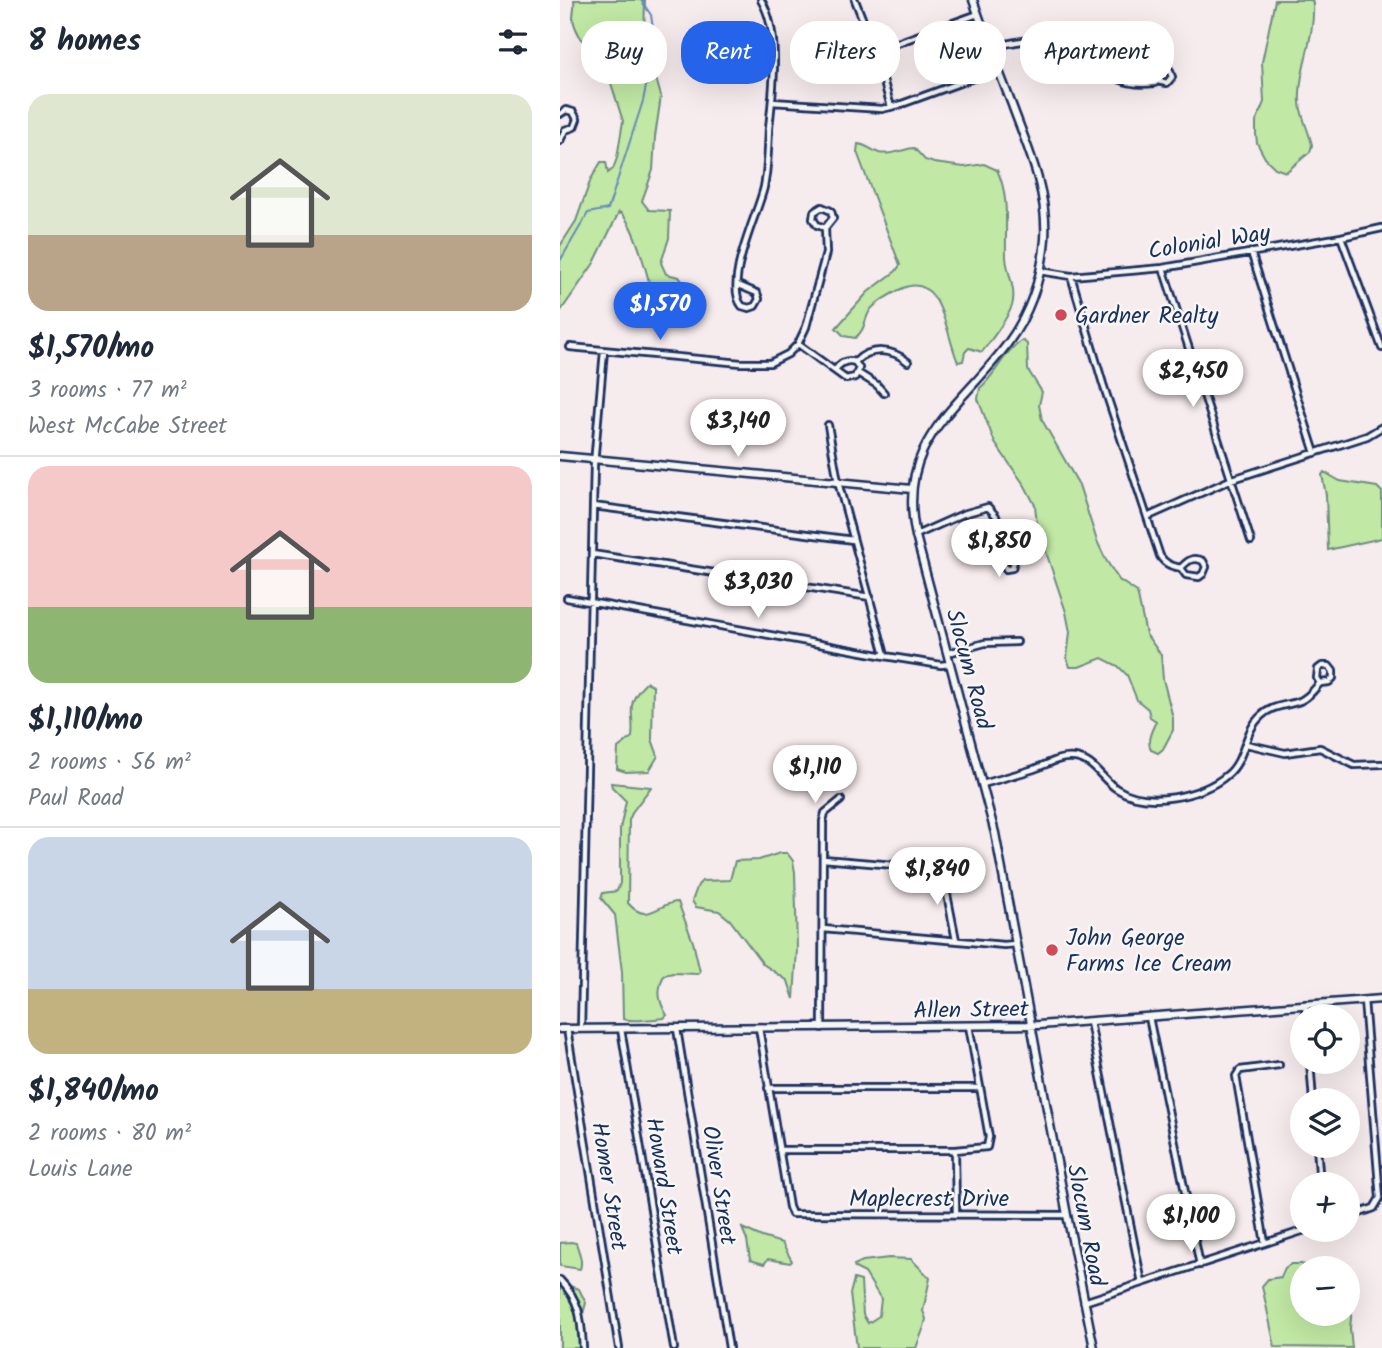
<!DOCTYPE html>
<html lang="en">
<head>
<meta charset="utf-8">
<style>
  :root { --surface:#fff; --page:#f6f6f7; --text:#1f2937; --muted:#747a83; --line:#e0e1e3; --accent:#2563eb }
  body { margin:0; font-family:Kalam,sans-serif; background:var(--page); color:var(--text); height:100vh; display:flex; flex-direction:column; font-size:26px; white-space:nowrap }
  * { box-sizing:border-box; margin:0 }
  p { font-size:23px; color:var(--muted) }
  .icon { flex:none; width:38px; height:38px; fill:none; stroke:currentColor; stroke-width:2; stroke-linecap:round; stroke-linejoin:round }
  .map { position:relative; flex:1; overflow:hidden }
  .side { display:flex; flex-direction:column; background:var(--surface); width:560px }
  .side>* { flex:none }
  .hud { position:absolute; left:21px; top:21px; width:665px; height:63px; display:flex; gap:14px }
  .controls { position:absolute; left:730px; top:1004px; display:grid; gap:14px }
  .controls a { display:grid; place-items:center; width:70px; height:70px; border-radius:50%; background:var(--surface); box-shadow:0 7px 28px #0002; font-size:35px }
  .price { position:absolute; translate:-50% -60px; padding:0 16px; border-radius:24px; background:#fff; color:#222; font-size:23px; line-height:46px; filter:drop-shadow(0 2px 4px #0008) }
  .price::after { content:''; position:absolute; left:50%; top:42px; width:21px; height:16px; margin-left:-10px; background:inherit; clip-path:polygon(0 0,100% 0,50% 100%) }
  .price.active { background:var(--accent); color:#fff }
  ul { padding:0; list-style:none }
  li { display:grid; align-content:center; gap:14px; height:371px; padding:0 28px }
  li+li { border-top:2px solid var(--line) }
  li span { display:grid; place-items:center; height:217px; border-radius:21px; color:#555 }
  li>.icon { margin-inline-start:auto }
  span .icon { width:126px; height:126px; fill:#fffc; stroke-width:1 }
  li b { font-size:30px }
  h2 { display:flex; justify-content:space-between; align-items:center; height:84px; padding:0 28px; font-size:30px }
  .chip { padding:0 24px; border-radius:28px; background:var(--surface); box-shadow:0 7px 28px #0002; font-size:24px; line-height:63px }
  .chip.active { background:var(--accent); color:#fff }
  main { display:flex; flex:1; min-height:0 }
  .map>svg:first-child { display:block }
</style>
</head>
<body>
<main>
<section class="side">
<h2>8 homes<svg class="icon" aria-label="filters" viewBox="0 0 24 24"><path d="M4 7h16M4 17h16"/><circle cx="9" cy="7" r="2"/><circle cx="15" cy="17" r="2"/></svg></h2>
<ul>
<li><span style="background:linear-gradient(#dfe7d0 65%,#b9a48a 0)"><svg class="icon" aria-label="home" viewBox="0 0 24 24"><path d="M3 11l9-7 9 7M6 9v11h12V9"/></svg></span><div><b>$1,570/mo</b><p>3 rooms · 77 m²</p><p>West McCabe Street</p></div></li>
<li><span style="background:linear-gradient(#f6c9c9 65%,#8fb573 0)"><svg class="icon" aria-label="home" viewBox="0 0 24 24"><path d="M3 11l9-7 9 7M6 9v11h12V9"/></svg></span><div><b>$1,110/mo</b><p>2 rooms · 56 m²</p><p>Paul Road</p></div></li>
<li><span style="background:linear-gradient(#c9d6e8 70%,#c2b280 0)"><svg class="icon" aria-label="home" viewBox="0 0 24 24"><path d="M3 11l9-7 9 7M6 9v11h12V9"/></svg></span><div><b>$1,840/mo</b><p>2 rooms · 80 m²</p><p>Louis Lane</p></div></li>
</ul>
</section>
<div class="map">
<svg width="822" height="1348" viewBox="0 0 822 1348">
  <rect width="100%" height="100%" fill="#f6ebed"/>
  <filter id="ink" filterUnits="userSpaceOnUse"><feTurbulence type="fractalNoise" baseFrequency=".0143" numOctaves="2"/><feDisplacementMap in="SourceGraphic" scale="14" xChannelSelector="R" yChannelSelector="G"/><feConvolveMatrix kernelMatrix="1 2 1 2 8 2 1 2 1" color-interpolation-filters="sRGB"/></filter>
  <g filter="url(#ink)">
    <path fill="#c1e8a4" stroke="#6e8c81" stroke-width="2" d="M14,0H85L84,36L101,96L95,137L93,170L82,201L89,210L110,211L109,238L101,263L106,274L119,277L122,281L120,286L110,292L102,304L93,301C90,283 74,220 59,212L34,263L0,312V246L16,221L31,179L41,162H46L48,173L53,169L57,158L63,121L50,80L55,59L47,49L24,43C20,37 14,26 13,19C13,12 15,7 14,0Z
      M715,0H752L753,4C755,39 738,71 740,103C741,117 749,131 752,145L750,152L726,172L715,168L705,158L697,143L696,134V122L704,102L702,62Z
      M298,144C308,145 310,150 319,153C330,156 343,149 354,148L365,160L374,163L404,167L424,164L437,170C450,196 445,229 446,257C447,274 457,289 452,306C447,319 430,342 422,352L409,348L405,352L403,361L398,362C386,337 382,269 341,289C331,294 321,299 313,307C303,316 308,328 295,338L284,336L276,328L308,292L336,271L340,265L306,176L297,152Z
      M462,340L467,344L468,370L482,392L479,405L482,420L519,485L537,541L546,560L559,580L577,592L586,634L601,655L603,679L613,718V730L603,749L598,753L591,750C586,739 592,731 596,721L590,717L588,709L577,700L567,675L558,666L542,658L519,667H510L507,658L510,632L506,612L477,525L475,505L465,486L435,443L418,399L420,388C436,375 444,351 462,340Z
      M764,472L780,481L817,487L822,492V538L768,550L766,495L762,475Z
      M87,682L93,686L92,739L98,756L89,771L66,772L57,769L58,748L72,737C75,711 63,705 87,682Z
      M51,783L91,787L73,811L69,820L68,903C87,926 99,902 118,902L133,942L140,972L138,974L113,973L104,975C97,990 98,1001 107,1015L104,1018C94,1019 71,1022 63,1019L62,972L55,915L41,898L43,893L57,891L60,883V829L66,801L52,787Z
      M220,853H227L233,861L235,872L237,949L234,999L228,981L203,964L170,920L159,911L136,907L132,901L138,885L142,881L170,880L175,861L199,860Z
      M182,1228L202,1237L222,1243L232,1261L230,1263L208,1259L204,1264L190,1260L187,1240Z
      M11,1242L16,1243C19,1252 23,1261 20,1269L0,1266V1243Z
      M329,1258L351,1259L370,1278L363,1311L366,1319L364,1327L356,1348H297L290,1294L294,1279L301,1281L303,1315L308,1323L319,1316L321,1299L305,1273L295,1268L294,1265L303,1261Z
      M731,1264H741L762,1269H742V1314H788V1294L792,1309L790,1328L792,1348L715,1347L702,1286L708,1279L721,1277L725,1268Z
      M0,1283L19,1289L26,1303L18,1331L21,1348H0Z"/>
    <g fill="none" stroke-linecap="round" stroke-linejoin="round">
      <path stroke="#678bb9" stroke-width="2" d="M0,261L28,213L48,209L83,101L95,42L91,15L81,0"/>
      <g stroke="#1b2f5e" stroke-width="10">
        <path id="street" d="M295,0L315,51L331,107
          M430,48C454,41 492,34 516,45C550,60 544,89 595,83L597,81L607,83L612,77L609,69L604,68L595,77L597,81
          M315,51L418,14
          M212,102L322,109L339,105L438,69
          M0,114L6,110L13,112L17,119L14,127L5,130L0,141
          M781,237L822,348
          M691,252L755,453
          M603,268L691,541
          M480,271L511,276L603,268L781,237L822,228
          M511,276L543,384L600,556C605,564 611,566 621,568C627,561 633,556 643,561L646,567L643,574L639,577L626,575L621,568
          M178,285L197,293L199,299L195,306L189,308L182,306C163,283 198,214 204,187C208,167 208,147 209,128C213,90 221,33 201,0
          M238,344L286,379L295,377L299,368L295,362C286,359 280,363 275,370
          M10,347L181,363H210L228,354L238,344L246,327L266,253L265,228L273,218L271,211L262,207L254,212L253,219L257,225L265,228
          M295,362C310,347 332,348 348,362
          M298,373L317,385L324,393
          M268,425L278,482L325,655
          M33,506L293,540
          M587,517L670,480L807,436L822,427
          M356,535L403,514L428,507L436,516L446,553L441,557L446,569L452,568L455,558L451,553H446
          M32,554L310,597
          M7,598L325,656L381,665L390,664
          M388,653L425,643L457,642
          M686,744L725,753L760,748L794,765L822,764
          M423,784C440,779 458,774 474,769C489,764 499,756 515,758C535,761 541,779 557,789C586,808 642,797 667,775C686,760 683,732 701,716C712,705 726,706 740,701C749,697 754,690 760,683L757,678L758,669L762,666H769L773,671V678L769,682L760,683
          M263,859L382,869L396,940
          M263,929L444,945L456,944
          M745,1004L746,1017
          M589,1017L640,1265
          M530,1022L582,1283
          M199,1028L229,1207L232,1214L507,1215
          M262,1028L263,821L265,813L281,800
          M7,1029L59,1348
          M21,1029L34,464L44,351
          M61,1029L114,1348
          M117,1029L169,1348
          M750,1062L753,1101
          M208,1088H420
          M757,1146L760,1185
          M219,1150H395L427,1147L429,1137L409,1026
          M395,1150L396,1214
          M788,1217L814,1208L820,1198L804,1000
          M705,1243L676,1076L680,1070L719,1065
          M0,1280C21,1302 21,1319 23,1348
          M524,1302L745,1230"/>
      </g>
      <g stroke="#1b2f5e" stroke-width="11">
        <path id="secondary" d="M413,0C425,35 438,70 452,105C468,149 488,191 485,239C482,276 470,313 448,343C400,409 335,440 356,536L435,833L507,1215L534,1348
          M0,456L352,489
          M0,1029L479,1025L822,999"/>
      </g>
      <use href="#street" stroke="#f6f6f2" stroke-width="4.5"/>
      <use href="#secondary" stroke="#f6f6f2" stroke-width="6"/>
    </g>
  </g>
  <g fill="#d1495b" stroke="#f6f6f2" stroke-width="2.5">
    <circle cx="501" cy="315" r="7"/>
    <circle cx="492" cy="950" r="7"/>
  </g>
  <g text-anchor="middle" stroke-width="5" stroke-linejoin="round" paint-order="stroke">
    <g font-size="23" fill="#1b2f5e" stroke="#f6f6f2">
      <text transform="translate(649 241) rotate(-9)" y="8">Colonial Way</text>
      <text transform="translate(410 669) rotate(75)" y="8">Slocum Road</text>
      <text transform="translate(411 1009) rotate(-1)" y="8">Allen Street</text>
      <text transform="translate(160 1185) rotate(81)" y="8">Oliver Street</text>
      <text transform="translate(50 1186) rotate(81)" y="8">Homer Street</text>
      <text transform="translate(105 1186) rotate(81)" y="8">Howard Street</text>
      <text x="369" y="1206">Maplecrest Drive</text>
      <text transform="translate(527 1225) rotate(79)" y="8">Slocum Road</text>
    </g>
    <g font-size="23" fill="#1b2f5e" stroke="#f6f6f2" text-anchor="start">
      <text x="515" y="323">Gardner Realty</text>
      <text x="506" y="945">John George<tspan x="506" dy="26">Farms Ice Cream</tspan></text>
    </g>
  </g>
</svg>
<div class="controls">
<a><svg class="icon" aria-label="locate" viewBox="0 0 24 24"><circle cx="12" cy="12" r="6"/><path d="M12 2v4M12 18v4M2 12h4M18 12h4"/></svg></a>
<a><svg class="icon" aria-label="layers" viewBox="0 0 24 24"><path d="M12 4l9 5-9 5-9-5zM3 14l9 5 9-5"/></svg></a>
<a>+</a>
<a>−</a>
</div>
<b class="price active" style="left:100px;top:342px">$1,570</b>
<b class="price" style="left:633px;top:409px">$2,450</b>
<b class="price" style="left:178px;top:459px">$3,140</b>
<b class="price" style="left:439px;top:579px">$1,850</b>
<b class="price" style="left:198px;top:620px">$3,030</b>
<b class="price" style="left:255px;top:805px">$1,110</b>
<b class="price" style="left:377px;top:907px">$1,840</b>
<b class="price" style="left:631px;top:1254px">$1,100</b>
<div class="hud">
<a class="chip">Buy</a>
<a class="chip active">Rent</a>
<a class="chip">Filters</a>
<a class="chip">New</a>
<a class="chip">Apartment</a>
</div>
</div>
</main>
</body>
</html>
